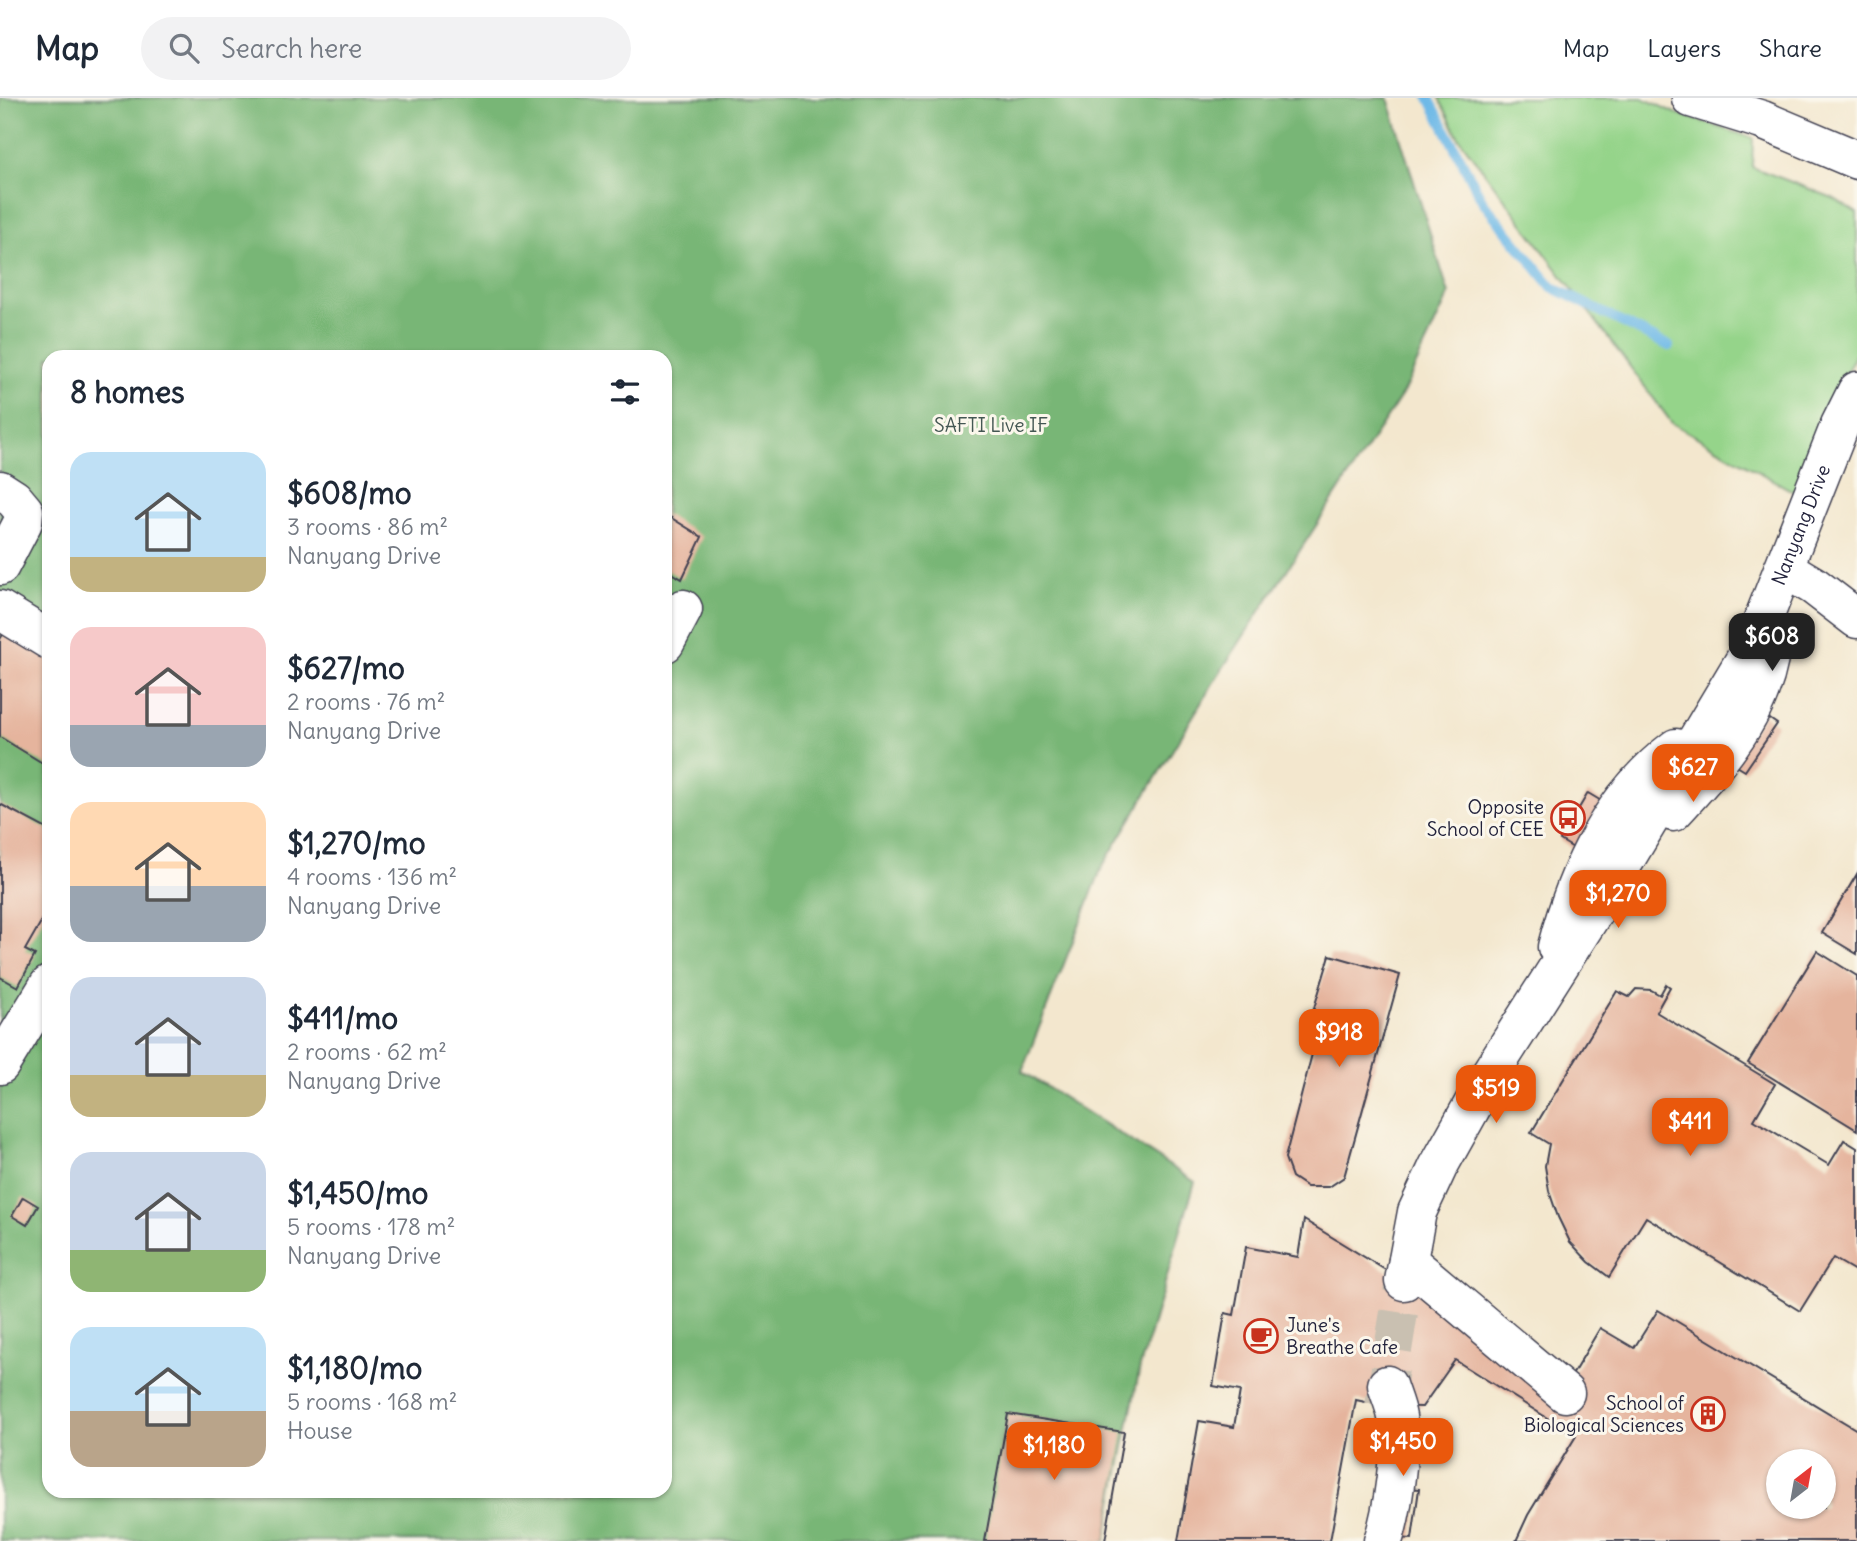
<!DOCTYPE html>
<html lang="en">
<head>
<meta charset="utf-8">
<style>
  :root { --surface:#fff; --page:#f2f2f3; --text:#1f2937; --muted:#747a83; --line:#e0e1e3; --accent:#ea580c }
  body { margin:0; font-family:Delius,sans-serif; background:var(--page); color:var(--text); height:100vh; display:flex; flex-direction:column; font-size:26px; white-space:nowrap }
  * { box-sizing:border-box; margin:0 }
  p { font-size:23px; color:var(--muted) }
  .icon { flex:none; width:38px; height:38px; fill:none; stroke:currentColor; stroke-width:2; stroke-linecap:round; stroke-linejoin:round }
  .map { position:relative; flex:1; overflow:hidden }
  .side { position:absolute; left:42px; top:252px; width:630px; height:1148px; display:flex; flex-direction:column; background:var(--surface); border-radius:21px; box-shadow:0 2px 5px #0004 }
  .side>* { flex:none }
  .needle { width:46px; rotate:31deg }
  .controls { position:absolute; left:1766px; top:1351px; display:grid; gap:14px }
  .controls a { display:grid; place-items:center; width:70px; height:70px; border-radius:50%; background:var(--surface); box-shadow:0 2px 5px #0004; font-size:35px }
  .price { position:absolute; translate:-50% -60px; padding:0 16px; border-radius:14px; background:var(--accent); color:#fff; font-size:23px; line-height:46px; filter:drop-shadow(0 2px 4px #0008) }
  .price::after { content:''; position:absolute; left:50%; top:42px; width:21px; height:16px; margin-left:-10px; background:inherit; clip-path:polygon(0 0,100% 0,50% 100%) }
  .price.selected { background:#222; color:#fff }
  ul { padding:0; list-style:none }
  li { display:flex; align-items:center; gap:21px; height:175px; padding:0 28px }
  li span { display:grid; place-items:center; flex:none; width:196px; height:140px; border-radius:21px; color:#555 }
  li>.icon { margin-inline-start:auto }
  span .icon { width:84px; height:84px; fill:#fffc; stroke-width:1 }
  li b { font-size:30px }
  h2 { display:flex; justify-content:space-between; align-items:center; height:84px; padding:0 28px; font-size:30px }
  header { display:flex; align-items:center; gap:42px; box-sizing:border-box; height:98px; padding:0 35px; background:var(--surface); border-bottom:2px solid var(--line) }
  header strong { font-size:33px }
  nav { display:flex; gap:38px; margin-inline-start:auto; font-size:24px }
  .search { width:490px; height:63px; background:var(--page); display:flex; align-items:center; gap:18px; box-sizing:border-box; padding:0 24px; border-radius:38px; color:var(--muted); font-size:26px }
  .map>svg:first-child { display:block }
</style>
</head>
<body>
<header>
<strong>Map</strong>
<div class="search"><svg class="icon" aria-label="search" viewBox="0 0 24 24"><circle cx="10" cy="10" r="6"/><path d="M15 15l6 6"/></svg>Search here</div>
<nav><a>Map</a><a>Layers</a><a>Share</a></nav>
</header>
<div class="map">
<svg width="1857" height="1443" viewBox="0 0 1857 1443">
  <rect width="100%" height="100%" fill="#fbf7ec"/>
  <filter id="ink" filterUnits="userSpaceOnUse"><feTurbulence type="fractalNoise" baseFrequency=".0143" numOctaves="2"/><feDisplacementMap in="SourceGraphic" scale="14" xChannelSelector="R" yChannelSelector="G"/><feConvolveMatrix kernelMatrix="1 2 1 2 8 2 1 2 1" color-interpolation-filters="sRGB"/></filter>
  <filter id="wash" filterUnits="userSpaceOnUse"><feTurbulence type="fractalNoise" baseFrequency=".00686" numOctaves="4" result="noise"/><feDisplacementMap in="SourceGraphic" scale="28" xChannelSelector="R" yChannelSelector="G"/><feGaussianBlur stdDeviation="1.57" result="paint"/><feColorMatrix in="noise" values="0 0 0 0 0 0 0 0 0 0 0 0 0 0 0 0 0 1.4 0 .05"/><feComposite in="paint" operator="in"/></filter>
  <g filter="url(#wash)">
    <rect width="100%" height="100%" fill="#f3e7ce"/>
    <path fill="#95d48a" stroke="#5c7b62" stroke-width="2" d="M1439,0H1643L1675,15L1753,40L1752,69L1833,100L1857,115V254L1833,301L1796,395L1672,325L1459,40Z"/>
    <path fill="#78b676" stroke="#4d6c58" stroke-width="2" fill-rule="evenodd" d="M0,0H1388L1449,196L1403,295L1215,582L1102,769L1022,973L1195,1084L1140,1269L1105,1443H0ZM49,259H665V1393H49Z"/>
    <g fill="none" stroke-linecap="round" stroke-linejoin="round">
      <path stroke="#6eb9e7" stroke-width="10" d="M1429,0L1483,104L1552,189L1669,248"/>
    </g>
    <g id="blocks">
      <path fill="#e5b49d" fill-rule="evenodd" d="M665,416L702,439L682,481L667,472L665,476Z
        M6,532L49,558V669L0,639V541Z
        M1764,617L1777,626L1745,673L1732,665Z
        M1588,695L1603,704L1575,751L1560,742Z
        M0,706L49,732V810L25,852L35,857L18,889L0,879Z
        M1857,776V856L1822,835Z
        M1817,853L1857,878V1032L1748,965Z
        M1330,857L1400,877L1344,1079L1329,1089H1307L1292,1079L1285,1060L1318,933L1308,930Z
        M1666,886L1670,889L1656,914L1775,986L1754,1022L1829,1067L1844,1042L1857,1050V1174L1833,1160L1800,1213L1646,1119L1609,1179L1589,1164L1570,1144L1558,1119L1549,1093L1545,1068L1549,1046L1531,1035L1617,893L1629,899L1636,891L1651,892L1660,897Z
        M23,1099L38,1108L27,1127L12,1118Z
        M1304,1122L1568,1284L1600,1230L1634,1250L1658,1212L1857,1332V1443H1516L1528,1417L1576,1338L1455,1262L1422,1309L1384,1308L1356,1302L1330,1443H1178L1199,1323L1234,1329L1240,1293L1213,1288L1225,1215L1234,1217L1246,1149L1298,1159ZM1778,1363H1824V1409H1778Z
        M1008,1316L1124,1334L1105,1443H985Z
        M1405,1390L1419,1391L1412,1441L1398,1440Z"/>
    </g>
  </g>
  <g filter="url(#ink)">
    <use href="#blocks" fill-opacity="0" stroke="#414051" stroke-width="2"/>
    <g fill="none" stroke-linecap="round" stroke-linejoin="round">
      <path stroke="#c9c0b1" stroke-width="38" stroke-dasharray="38 19" stroke-linecap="butt" d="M1384,1308L1404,1183"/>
      <g stroke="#414051" stroke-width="41">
        <g id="minor">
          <path d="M1691,0L1762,22L1857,62"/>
          <path d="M0,392L14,401L24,413L23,424L0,468"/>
          <path d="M1784,470L1814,488L1857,521"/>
          <path d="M0,512L49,542"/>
          <path d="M665,545L683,511"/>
          <path d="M1673,714C1717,666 1765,614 1771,546"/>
          <path d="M1557,849C1577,772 1611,699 1676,650"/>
          <path d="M0,967L49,887"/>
          <path d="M1408,1163L1565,1295"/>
          <path id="s1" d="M1404,1183L1417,1114L1438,1069L1490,976L1603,799L1752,550L1840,327L1857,293"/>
          <path d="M1383,1443C1393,1413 1402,1350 1397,1319C1395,1308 1390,1297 1387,1287"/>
        </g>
      </g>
      <use href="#minor" stroke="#fff" stroke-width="38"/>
    </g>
  </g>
  <defs>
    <g id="bus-ring" transform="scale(1.75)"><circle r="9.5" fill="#fbf7ec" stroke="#c8321e" stroke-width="1.5"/><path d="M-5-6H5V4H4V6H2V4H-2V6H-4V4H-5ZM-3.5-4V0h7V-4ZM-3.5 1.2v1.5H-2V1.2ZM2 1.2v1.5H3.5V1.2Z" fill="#c8321e"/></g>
    <g id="cafe-ring" transform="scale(1.75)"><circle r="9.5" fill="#fbf7ec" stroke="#c8321e" stroke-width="1.5"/><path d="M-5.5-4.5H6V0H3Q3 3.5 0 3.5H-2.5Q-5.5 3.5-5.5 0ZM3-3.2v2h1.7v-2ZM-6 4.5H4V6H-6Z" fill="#c8321e"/></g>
    <g id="building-ring" transform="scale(1.75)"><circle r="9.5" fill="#fbf7ec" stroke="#c8321e" stroke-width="1.5"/><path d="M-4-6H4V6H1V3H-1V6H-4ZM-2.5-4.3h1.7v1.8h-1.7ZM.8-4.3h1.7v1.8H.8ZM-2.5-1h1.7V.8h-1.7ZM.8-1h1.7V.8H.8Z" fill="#c8321e"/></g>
  </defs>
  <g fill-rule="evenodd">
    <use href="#bus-ring" x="1568" y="720"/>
    <use href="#cafe-ring" x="1261" y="1238"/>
    <use href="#building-ring" x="1708" y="1316"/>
  </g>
  <g text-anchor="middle" stroke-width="6" stroke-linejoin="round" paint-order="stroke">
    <g font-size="19" fill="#445753" stroke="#fbf7ec">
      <text x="991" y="334">SAFTI Live IF</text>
    </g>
    <g font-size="19" fill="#22223b" stroke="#fbf7ec">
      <text dy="7" stroke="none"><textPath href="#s1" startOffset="859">Nanyang Drive</textPath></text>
    </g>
    <g font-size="19" fill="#22223b" stroke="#fbf7ec" text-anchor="end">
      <text x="1544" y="716">Opposite<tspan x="1544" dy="22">School of CEE</tspan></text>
      <text x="1286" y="1234" text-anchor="start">June's<tspan x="1286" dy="22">Breathe Cafe</tspan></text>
      <text x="1684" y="1312">School of<tspan x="1684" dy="22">Biological Sciences</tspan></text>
    </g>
  </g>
</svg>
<div class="controls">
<a><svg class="needle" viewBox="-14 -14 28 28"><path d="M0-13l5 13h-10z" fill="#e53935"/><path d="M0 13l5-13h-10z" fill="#747a83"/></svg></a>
</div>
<b class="price selected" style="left:1772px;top:575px">$608</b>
<b class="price" style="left:1693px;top:706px">$627</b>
<b class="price" style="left:1618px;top:832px">$1,270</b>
<b class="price" style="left:1339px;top:971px">$918</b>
<b class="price" style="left:1496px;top:1027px">$519</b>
<b class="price" style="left:1690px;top:1060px">$411</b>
<b class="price" style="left:1403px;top:1380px">$1,450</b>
<b class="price" style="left:1054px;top:1384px">$1,180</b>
<section class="side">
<h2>8 homes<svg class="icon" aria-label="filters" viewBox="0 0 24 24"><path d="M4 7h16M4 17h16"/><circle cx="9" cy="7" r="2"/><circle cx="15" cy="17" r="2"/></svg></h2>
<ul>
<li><span style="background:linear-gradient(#bfe0f5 75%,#c2b280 0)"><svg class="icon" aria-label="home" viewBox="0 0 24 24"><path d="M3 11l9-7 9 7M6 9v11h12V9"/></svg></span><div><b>$608/mo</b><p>3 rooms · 86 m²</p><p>Nanyang Drive</p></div></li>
<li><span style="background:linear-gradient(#f6c9c9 70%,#9aa5b1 0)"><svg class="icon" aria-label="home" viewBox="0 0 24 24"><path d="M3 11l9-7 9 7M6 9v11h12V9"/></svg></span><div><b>$627/mo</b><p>2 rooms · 76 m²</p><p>Nanyang Drive</p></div></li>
<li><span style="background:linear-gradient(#ffd9b3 60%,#9aa5b1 0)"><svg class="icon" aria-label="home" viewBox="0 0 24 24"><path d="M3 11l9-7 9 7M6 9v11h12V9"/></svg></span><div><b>$1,270/mo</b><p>4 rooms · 136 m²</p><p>Nanyang Drive</p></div></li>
<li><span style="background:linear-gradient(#c9d6e8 70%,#c2b280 0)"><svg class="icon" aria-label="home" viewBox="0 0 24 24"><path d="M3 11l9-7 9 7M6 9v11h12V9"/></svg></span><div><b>$411/mo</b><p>2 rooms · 62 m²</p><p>Nanyang Drive</p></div></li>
<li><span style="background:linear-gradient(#c9d6e8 70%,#8fb573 0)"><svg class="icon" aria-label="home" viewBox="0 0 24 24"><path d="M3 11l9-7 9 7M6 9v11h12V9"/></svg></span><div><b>$1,450/mo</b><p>5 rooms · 178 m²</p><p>Nanyang Drive</p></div></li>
<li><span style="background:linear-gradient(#bfe0f5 60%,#b9a48a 0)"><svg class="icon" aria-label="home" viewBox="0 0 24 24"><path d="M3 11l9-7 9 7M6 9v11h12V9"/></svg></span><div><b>$1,180/mo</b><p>5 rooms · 168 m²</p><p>House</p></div></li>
</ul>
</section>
</div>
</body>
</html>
